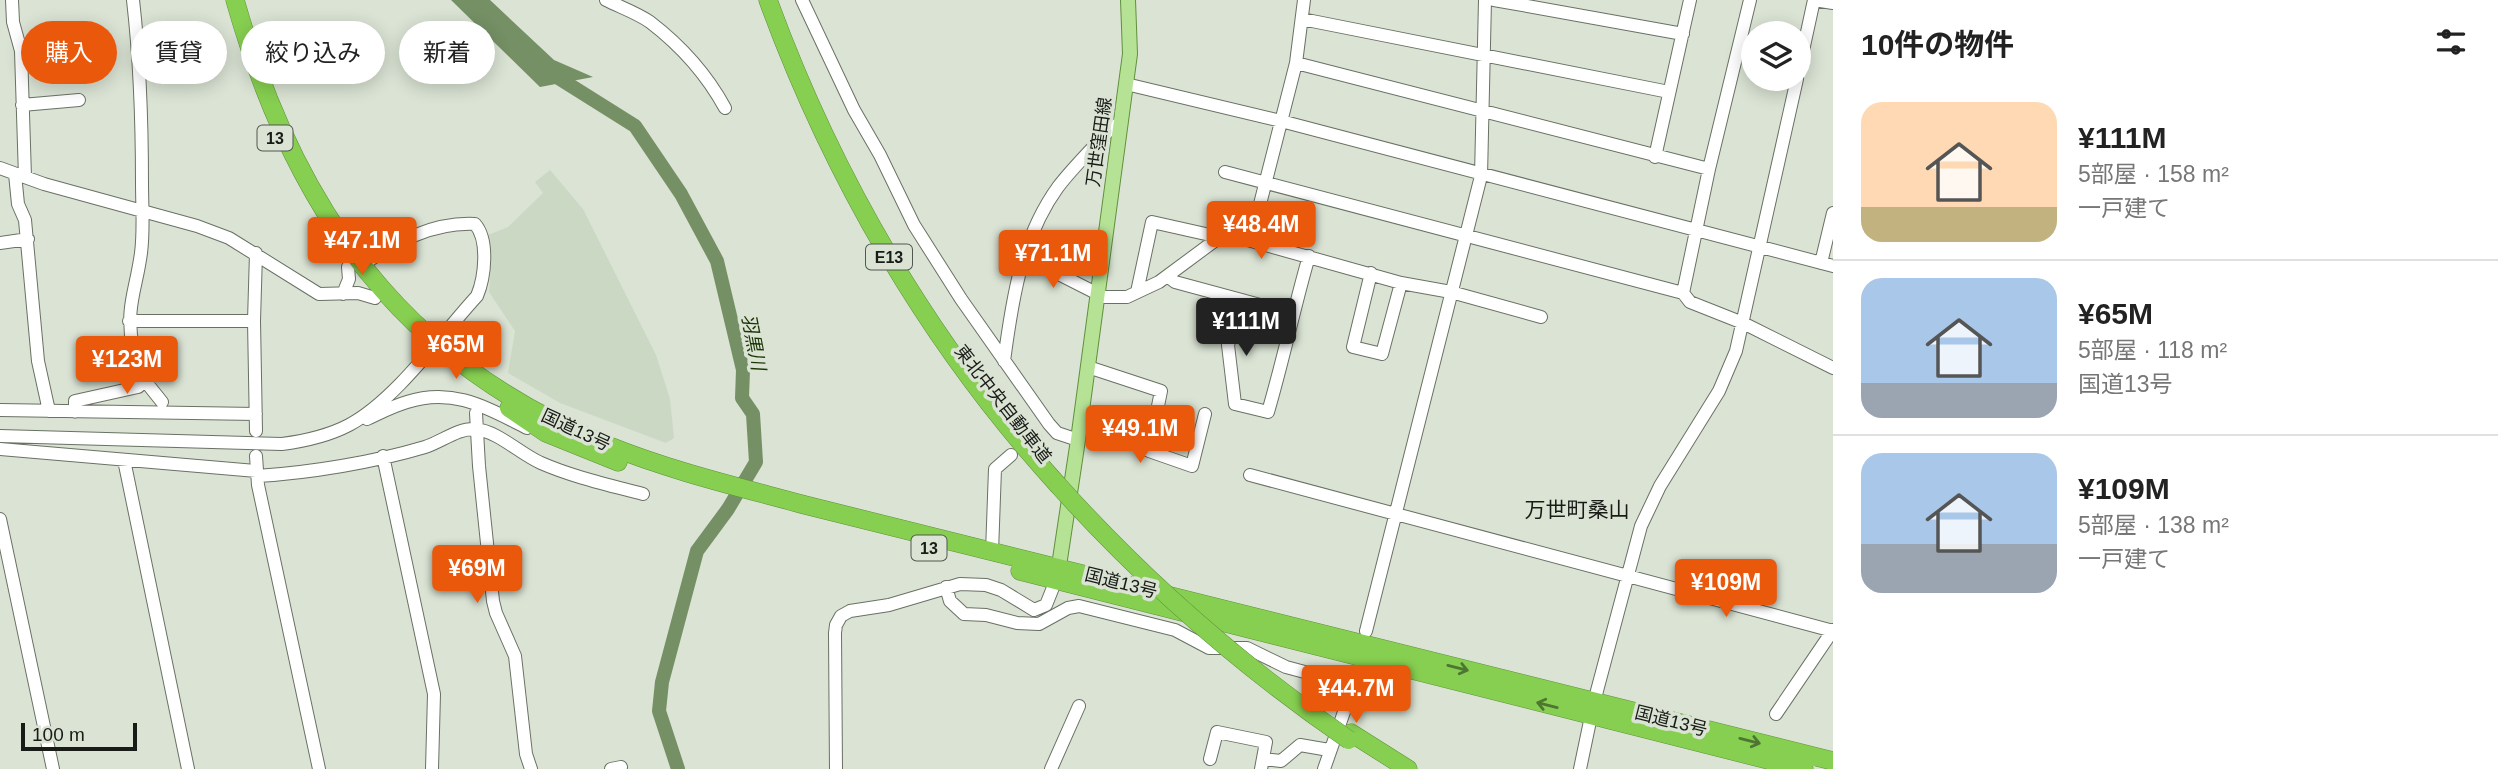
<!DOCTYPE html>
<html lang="ja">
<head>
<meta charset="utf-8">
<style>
  :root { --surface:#fff; --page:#f2f2f2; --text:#222; --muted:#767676; --line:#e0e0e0; --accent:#ea580c }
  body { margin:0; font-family:Arial,"Noto Sans JP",sans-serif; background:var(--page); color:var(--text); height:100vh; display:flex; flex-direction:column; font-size:26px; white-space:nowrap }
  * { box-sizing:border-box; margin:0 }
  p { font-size:23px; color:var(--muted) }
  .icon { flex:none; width:38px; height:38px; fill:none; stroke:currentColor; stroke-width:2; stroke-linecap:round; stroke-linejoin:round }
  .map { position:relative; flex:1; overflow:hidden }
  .sheet { display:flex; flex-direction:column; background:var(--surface); width:665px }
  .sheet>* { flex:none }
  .top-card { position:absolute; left:21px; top:21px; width:665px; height:63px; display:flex; gap:14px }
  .buttons { position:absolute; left:1741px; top:21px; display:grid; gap:14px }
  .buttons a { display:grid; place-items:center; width:70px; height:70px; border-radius:50%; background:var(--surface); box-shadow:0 4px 18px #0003; font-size:35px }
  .scale { position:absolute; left:21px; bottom:18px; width:116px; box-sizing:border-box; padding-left:7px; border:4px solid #181b16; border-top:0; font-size:19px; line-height:24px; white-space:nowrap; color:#181b16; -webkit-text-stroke:5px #dae3d4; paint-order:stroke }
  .price { position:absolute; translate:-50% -60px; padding:0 16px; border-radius:7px; background:var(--accent); color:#fff; font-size:23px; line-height:46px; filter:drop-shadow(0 2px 4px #0008) }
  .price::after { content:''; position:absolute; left:50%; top:42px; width:21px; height:16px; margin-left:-10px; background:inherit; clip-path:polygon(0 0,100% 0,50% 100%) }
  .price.selected { background:#222; color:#fff }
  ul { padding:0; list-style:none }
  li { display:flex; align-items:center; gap:21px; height:175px; padding:0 28px }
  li+li { border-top:2px solid var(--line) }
  li span { display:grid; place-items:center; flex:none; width:196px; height:140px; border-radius:21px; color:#555 }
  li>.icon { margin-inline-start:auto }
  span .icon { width:84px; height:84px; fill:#fffc; stroke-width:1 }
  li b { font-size:30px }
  h2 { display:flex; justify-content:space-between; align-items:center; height:84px; padding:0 28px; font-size:30px }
  .pill { padding:0 24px; border-radius:32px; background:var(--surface); box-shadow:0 4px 18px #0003; font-size:24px; line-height:63px }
  .pill.selected { background:var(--accent); color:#fff }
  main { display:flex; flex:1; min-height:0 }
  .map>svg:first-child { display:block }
</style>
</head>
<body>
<main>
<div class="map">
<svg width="1833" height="769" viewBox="0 0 1833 769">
  <rect width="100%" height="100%" fill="#dae3d4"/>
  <path fill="#cbd9c4" d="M550,170L583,209L656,355L670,399L674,438L666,443L560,403L508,373L515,331L489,292L491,266L488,235L508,227L543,193L535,182Z"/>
  <path fill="#759065" d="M451,0H490L554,60L593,77L540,87Z"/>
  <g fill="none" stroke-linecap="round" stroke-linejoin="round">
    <path stroke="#759065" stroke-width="14" d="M549,72L635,126L681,194L717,261L743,370L742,398L753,414L756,462L728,509L697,551L662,682L659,711L678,769"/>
    <path stroke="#b3bbae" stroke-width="12" stroke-dasharray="12 6" stroke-linecap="butt" d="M1017,450L1039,432"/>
    <g stroke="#697164" stroke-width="14">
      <path id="minor" d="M12,0L13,22L21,51L25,177
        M606,0C620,7 637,13 650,22C680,45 707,75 725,108
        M802,0L854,110L880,155L914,225L961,299L1049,424L1057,433L1078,440
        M1494,0L1683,34
        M1814,0L1833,3
        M1302,19L1669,92
        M21,51L74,46
        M1296,63L1709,169
        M1799,69L1814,0
        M1126,84L1281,121L1833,266
        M22,105L79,100
        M1655,157L1690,0
        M0,168L44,184L197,226L229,238L319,294L358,293L375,298
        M1225,172L1683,293L1690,302L1743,323L1833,368
        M15,174L18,204L25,220L38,361L49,411
        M1227,232L1237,237L1401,283L1451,292L1541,317
        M0,243L28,239
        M1023,256L1098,294
        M1821,263L1833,213
        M1371,273L1353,347L1382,354L1401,283
        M1167,276L1175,282L1293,314
        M1137,292L1152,222L1219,237
        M1683,293L1709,169L1750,0
        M343,294L349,279L348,267
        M1097,297H1127L1159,282L1259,208L1296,63L1304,0
        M1242,300L1228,345L1235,404L1268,412C1283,361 1294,308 1309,256
        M129,321H254
        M1004,361C1012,301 1021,238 1058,187C1074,166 1094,147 1112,127L1121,123
        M1088,367L1161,391L1149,451L1192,466L1205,414
        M146,382L162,402
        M0,410L256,414
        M75,412V401L138,387L168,362L160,354L136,351L133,348C125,307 136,291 141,253C144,230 142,206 142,183C142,122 140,61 133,0
        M476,413L479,466L493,601L496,613L515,656L526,754L531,769
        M367,419C380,413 393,406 407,402C454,387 487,408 527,428
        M256,431L254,321L256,253
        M0,436L282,444C305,441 328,436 349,425C396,400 441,335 477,296C485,277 489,240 475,224C433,222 395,242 361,266
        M0,449L257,471
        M256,456L258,485L319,769
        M383,456L434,694L432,769
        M124,460L188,769
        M1250,475L1833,631
        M257,476C309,473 375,462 425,447C441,442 458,428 475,429C498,431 520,454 541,463C573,477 609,485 643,494
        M0,519L53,769
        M992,552L995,469L1011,455
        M946,587L950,601L964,614L986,615L1017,623L1039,624L1068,608L1079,606L1175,630L1209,648H1247L1286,667L1353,685
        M1366,631L1481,176L1485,0
        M1776,714L1833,630
        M1210,759L1217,732L1266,742L1261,769
        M1263,759L1281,761L1300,745L1329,750
        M611,769L621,767
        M836,769L835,633L836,625L841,616L850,611L889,605L960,584L986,585L1001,590L1034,610L1046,605L1056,580
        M1051,769L1079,706
        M1324,769L1358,672
        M1580,769L1594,702L1641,526L1660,486L1719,391L1736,351L1797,79"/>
    </g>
    <g stroke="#60903c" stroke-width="16">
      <path id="major" d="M1057,579L1078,440L1130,54L1128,0"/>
    </g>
    <g stroke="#60903c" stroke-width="19">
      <path id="highway" d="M235,0C294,209 402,363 607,445C671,471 739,487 805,505L1833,761
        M768,0C833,178 930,345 1058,485
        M509,408L546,433L618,462
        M1020,571L1804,769
        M1351,733L1408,769"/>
    </g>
    <use href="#minor" stroke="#fff" stroke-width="12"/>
    <use href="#major" stroke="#b6e296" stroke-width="14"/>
    <use href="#highway" stroke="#86cf50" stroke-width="18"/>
    <g stroke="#60903c" stroke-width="19" stroke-linecap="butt">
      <path id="highway-bridge" d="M1058,485C1146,583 1240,665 1349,740"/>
    </g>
    <use href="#highway-bridge" stroke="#86cf50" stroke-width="18"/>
  </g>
  <defs><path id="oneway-shaft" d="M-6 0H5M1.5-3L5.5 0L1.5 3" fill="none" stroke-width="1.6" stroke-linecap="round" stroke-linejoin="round" transform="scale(1.75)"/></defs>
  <g stroke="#4f7533">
    <use href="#oneway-shaft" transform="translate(1458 668) rotate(14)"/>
    <use href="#oneway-shaft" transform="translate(1547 705) rotate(-166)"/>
    <use href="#oneway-shaft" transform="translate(1750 741) rotate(14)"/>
  </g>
  <g text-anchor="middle" stroke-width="7" stroke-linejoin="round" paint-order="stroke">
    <g fill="#dae3d4" stroke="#52574f" stroke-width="2">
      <rect x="257.5" y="125.5" width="35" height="25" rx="5"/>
      <rect x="866" y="244.5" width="46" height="25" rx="5"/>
      <rect x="911.5" y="535.5" width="35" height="25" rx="5"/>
    </g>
    <g font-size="16" font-weight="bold" fill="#181b16">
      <text x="275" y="144">13</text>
      <text x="889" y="263">E13</text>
      <text x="929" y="554">13</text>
    </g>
    <g font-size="18" fill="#181b16" stroke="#dae3d4">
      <text transform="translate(1099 142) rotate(-82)" y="6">万世窪田線</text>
      <text transform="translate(1003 404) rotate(52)" y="6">東北中央自動車道</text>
      <text transform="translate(576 430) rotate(25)" y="6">国道13号</text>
      <text transform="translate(1121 583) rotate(14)" y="6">国道13号</text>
      <text transform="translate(1671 721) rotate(14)" y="6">国道13号</text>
    </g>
    <g font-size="19" font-style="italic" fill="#1c3605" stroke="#dae3d4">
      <text transform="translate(754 342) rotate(79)" y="7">羽黒川</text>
    </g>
    <g font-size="21" fill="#181b16" stroke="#dae3d4">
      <text x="1577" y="517">万世町桑山</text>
    </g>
  </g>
</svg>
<div class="buttons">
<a><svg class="icon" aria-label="layers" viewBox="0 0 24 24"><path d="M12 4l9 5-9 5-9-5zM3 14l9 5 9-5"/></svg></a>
</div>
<div class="scale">100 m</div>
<b class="price" style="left:1261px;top:261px">¥48.4M</b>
<b class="price" style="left:362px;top:277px">¥47.1M</b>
<b class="price" style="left:1053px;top:290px">¥71.1M</b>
<b class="price selected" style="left:1246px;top:358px">¥111M</b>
<b class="price" style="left:456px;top:381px">¥65M</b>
<b class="price" style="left:127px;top:396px">¥123M</b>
<b class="price" style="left:1140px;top:465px">¥49.1M</b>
<b class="price" style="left:477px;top:605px">¥69M</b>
<b class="price" style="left:1726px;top:619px">¥109M</b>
<b class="price" style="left:1356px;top:725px">¥44.7M</b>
<div class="top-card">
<a class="pill selected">購入</a>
<a class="pill">賃貸</a>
<a class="pill">絞り込み</a>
<a class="pill">新着</a>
</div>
</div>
<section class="sheet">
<h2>10件の物件<svg class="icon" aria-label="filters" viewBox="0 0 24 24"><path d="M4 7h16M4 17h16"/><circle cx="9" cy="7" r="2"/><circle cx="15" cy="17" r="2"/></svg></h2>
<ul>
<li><span style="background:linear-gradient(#ffd9b3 75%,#c2b280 0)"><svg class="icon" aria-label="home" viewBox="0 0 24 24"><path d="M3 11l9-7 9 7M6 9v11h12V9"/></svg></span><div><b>¥111M</b><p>5部屋 · 158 m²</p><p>一戸建て</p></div></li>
<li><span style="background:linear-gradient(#a9c7e8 75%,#9aa5b1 0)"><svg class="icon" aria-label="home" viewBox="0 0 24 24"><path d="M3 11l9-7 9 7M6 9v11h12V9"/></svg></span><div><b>¥65M</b><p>5部屋 · 118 m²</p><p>国道13号</p></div></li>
<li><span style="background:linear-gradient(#a9c7e8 65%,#9aa5b1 0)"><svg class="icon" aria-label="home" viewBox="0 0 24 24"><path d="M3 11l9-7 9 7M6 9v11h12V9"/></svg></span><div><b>¥109M</b><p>5部屋 · 138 m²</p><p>一戸建て</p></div></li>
</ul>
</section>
</main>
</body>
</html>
